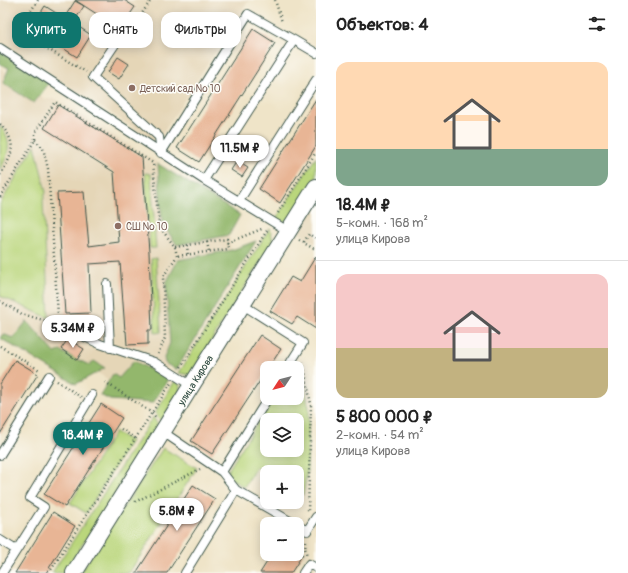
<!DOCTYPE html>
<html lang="ru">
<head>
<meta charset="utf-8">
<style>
  :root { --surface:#fff; --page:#f2f2f2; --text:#222; --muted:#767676; --line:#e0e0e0; --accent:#0f766e }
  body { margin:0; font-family:Pangolin,sans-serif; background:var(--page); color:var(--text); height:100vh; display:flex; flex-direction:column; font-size:15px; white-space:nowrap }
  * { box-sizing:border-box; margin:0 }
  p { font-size:13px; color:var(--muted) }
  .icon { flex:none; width:22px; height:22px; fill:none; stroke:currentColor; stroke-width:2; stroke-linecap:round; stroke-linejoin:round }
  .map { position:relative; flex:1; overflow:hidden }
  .details { display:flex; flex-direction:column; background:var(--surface); width:312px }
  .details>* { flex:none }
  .hud { position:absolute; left:12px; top:12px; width:244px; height:36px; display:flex; gap:8px }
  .needle { width:26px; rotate:234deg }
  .fabs { position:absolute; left:260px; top:361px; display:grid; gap:8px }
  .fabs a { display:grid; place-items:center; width:44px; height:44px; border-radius:8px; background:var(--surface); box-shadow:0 2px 10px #0003; font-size:20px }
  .price { position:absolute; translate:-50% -34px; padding:0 9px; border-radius:14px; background:#fff; color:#222; font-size:13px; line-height:26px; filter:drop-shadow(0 1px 2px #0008) }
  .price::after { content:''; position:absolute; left:50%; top:24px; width:12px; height:9px; margin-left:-6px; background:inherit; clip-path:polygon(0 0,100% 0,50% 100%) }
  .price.selected { background:var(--accent); color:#fff }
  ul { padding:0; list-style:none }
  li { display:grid; align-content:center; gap:8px; height:212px; padding:0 20px }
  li+li { border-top:1px solid var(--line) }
  li span { display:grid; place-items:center; height:124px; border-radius:12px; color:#555 }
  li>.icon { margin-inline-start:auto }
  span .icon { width:72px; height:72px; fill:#fffc; stroke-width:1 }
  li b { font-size:17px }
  h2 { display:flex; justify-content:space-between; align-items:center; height:48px; padding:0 20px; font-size:17px }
  .tag { padding:0 14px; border-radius:12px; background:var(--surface); box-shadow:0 2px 10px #0003; font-size:14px; line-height:36px }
  .tag.selected { background:var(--accent); color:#fff }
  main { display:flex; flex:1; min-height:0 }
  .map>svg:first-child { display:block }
</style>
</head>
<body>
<main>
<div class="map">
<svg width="316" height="573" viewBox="0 0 316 573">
  <rect width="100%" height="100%" fill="#fdfcf7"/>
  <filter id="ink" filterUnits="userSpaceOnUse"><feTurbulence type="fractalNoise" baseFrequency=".025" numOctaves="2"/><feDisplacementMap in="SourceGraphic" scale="8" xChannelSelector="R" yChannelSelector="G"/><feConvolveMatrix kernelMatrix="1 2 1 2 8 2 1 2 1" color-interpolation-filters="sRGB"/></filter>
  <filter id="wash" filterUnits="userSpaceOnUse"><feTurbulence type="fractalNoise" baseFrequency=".012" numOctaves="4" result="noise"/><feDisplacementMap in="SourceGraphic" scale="16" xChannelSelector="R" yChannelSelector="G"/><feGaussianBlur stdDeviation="0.9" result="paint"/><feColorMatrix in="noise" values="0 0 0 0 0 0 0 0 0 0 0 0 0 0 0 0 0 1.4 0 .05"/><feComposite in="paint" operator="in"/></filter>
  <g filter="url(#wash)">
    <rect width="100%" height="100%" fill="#efe4c8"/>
    <path fill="#e5d6b7" d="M0,0H249L163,133L154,141L0,42Z
      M0,68L45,99H56L241,215L229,236L231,251L237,255L145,404L89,367L76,385L0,339Z
      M316,207V244L299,233Z"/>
    <path fill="#bad67c" stroke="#6c8a58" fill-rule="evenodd" d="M0,126C13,140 9,155 0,170Z
      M35,145L46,192L43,201L49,318L0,296V204Z
      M316,157V177L290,219L282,222L275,220Z
      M145,173L151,174L156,248H150Z
      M270,228L273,241L190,375L179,373Z
      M156,258L161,332L155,333L151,259Z
      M297,363L300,366L309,408L307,472L303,495L297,491V472H267V473L256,467L244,487L225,475L273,398H297V368H291ZM267,420H297V450H267Z
      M175,381L180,385V391L161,421L155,413Z
      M153,417L159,426L64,573H52Z
      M115,432L131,441L86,513L70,503Z
      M163,448L197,468L129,573H80Z"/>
    <path fill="#93b76c" stroke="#597a50" d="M0,51L49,83L34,103L3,83L9,68L0,64Z
      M158,164L240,215L229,235L177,245L162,223Z
      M256,241L176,370L165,363L164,358L170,343L166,283L178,260L232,250Z
      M27,321L55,353L60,351L89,365L94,361L105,368L76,384L0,338L3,334L13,338Z
      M134,361L168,379L153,403L110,400L100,395L113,374L119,378Z"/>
    <g id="blocks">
      <path fill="#e8b595" d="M75,0H124L135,7L120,29Z
        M75,1L84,6L73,23L91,35L77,57L31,28L45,6L64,18Z
        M253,29L275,43L199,162L177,148Z
        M118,57L129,64L119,79L108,72Z
        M316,99V146L280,203L259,189Z
        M58,105L142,157L149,252L152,330H148V344L127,345L126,331H125L120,262L89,264L91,313L65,314L57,193L84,192L89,246L119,242L114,172L44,128Z
        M237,161L248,168L242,177L231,170Z
        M316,256V329L297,317L292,324L270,311L291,277L300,282Z
        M260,335L281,349L212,454L191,441Z
        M68,339L84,349L77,360L61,349Z
        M15,360L38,374L0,434V384Z
        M101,404L122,418L65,507L44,494Z
        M193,485L215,499L167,573H136Z
        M53,512L75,526L46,573H15Z
        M272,554H303L291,573H260Z"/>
    </g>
  </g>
  <g filter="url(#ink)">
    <use href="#blocks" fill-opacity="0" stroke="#3e564a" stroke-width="1"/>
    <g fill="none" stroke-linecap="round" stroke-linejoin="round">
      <g stroke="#3e564a" stroke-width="10">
        <path id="lane" d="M118,40L93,77L159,137L161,153
          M0,48L204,180L288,231
          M161,153L248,14L294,40
          M204,180L294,40L316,53
          M239,201L316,80
          M107,284L110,348
          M243,305L303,343L287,368
          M59,325L100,344L154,362L192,386
          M163,432L222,472L236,490L185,573
          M0,455L49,376
          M222,472L268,398
          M236,490L295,524
          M297,525L307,531L316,517
          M0,540L16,550
          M2,573L44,507L30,498L92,395
          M303,573L309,564L316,568"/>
      </g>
      <g stroke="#3e564a" stroke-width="18">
        <path id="street" d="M74,573L316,187"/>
      </g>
      <path stroke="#3e564a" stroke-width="2.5" stroke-dasharray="1 3" stroke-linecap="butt" d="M38,0L18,31L86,72
        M275,0L282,22
        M127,36L151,0
        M0,124C18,143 13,155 0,175
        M35,140L43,148L48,169L58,315
        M0,197L35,140V133L55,102L153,163L159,226L175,247L177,256L163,277L165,338L158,354
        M278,213L316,152
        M299,240L316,250
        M207,242L209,252
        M304,242L309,234L316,239
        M227,243L264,228
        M187,245L188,255
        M175,247L227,239L228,249L177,256
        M0,301L22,314L50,322
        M0,346L41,371
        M303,362L311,404L308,512
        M181,367L268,229
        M57,381L81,397
        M105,382L152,413L156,418
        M121,429L136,439
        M135,502L200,469
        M306,541L305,548L307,556
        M49,573L171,383"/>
      <use href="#lane" stroke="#fff" stroke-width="8"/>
      <use href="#street" stroke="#fff" stroke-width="16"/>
    </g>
  </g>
  <g fill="#8d6e63" stroke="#fdfcf7" stroke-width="1.5">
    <circle cx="132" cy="88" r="4"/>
    <circle cx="118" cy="226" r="4"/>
  </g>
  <g text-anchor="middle" stroke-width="3" stroke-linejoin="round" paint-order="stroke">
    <g font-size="10" fill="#785e54" stroke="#fdfcf7" text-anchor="start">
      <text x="140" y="92">Детский сад № 10</text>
      <text x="126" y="230">СШ № 10</text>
    </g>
    <g font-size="10" fill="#1f3d34" stroke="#fdfcf7">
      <text transform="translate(195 380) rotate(-58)" y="4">улица Кирова</text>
    </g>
  </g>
</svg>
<div class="fabs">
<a><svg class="needle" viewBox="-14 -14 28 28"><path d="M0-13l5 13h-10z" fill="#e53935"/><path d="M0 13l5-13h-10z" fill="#767676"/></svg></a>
<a><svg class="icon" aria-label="layers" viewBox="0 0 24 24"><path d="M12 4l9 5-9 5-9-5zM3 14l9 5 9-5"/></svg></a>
<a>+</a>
<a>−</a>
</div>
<b class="price" style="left:240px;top:169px">11.5M ₽</b>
<b class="price" style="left:73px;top:349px">5.34M ₽</b>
<b class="price selected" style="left:83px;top:456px">18.4M ₽</b>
<b class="price" style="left:177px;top:532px">5.8M ₽</b>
<div class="hud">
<a class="tag selected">Купить</a>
<a class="tag">Снять</a>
<a class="tag">Фильтры</a>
</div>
</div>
<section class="details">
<h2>Объектов: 4<svg class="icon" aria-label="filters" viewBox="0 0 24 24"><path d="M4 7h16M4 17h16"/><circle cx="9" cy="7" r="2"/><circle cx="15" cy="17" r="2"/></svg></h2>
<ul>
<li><span style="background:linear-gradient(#ffd9b3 70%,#7fa58c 0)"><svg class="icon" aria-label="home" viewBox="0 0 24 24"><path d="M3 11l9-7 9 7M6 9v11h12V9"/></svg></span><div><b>18.4M ₽</b><p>5-комн. · 168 m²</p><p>улица Кирова</p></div></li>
<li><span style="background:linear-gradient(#f6c9c9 60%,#c2b280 0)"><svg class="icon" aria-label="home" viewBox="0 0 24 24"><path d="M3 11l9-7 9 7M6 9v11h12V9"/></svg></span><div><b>5 800 000 ₽</b><p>2-комн. · 54 m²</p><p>улица Кирова</p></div></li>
</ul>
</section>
</main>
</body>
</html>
